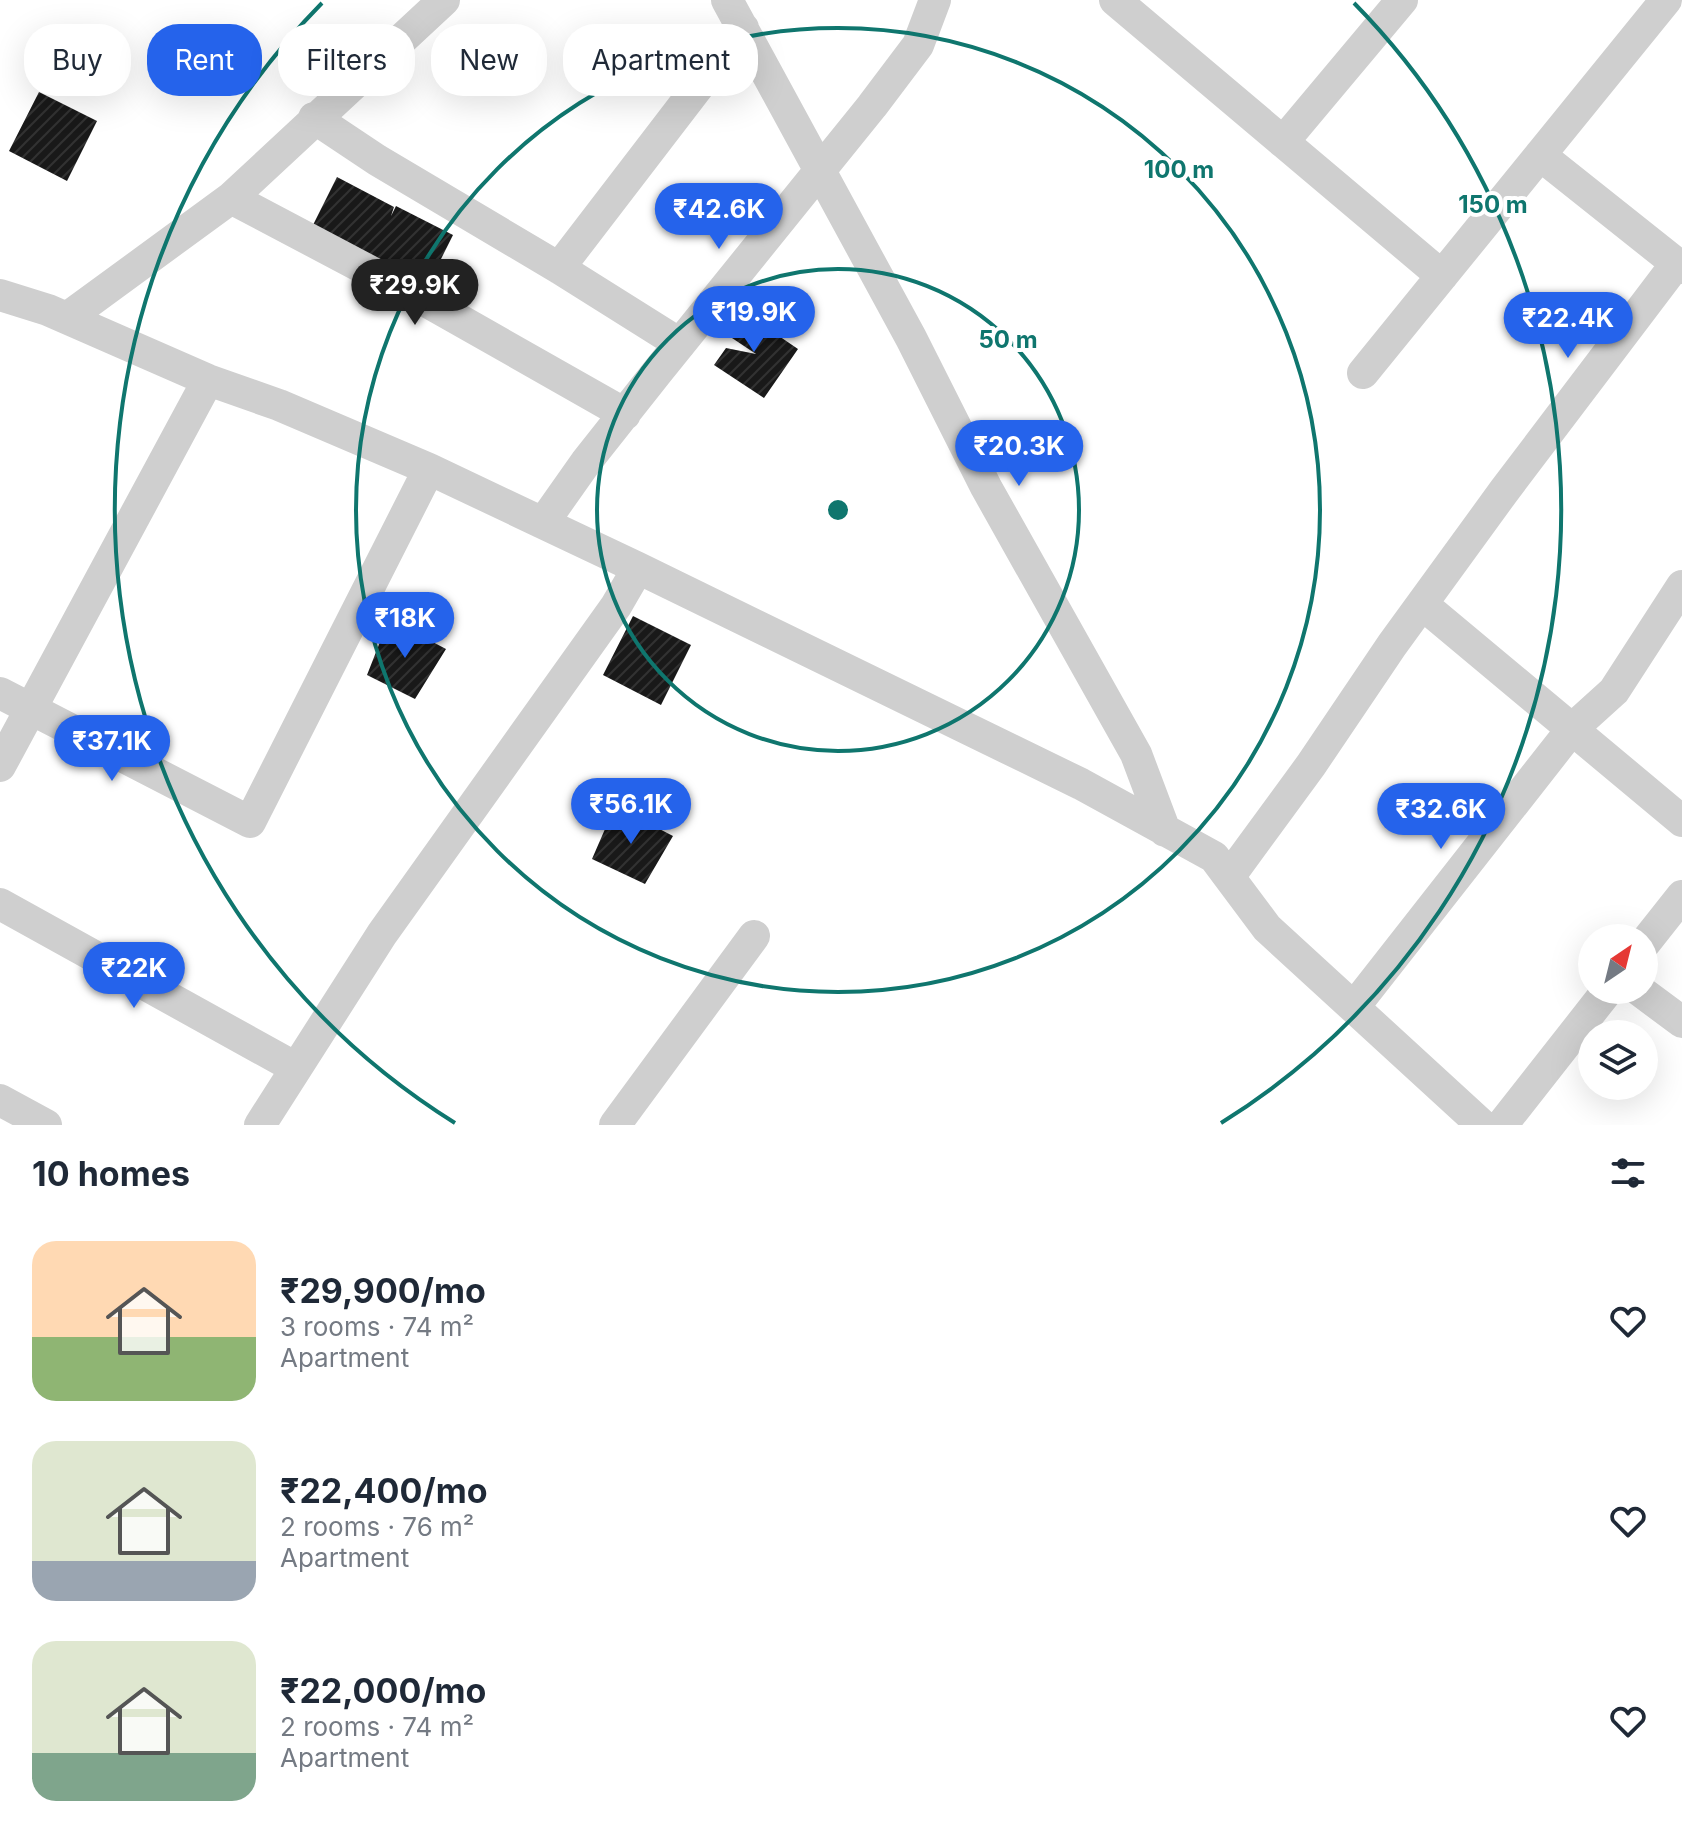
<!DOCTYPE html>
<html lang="en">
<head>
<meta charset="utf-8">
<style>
  :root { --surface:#fff; --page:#f6f6f7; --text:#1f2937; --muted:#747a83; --accent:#2563eb }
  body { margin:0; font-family:Inter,sans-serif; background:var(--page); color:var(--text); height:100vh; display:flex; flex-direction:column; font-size:30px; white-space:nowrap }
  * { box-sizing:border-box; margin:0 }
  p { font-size:26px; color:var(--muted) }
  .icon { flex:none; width:44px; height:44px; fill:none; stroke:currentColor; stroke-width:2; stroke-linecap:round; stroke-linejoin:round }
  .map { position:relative; height:1125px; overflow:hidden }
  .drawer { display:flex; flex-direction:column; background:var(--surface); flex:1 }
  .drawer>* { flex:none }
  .top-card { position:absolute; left:24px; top:24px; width:800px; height:72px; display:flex; gap:16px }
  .needle { width:52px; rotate:35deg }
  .fabs { position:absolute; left:1578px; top:924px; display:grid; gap:16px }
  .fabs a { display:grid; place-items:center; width:80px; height:80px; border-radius:50%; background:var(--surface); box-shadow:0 8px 32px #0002; font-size:40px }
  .price { position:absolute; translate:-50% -68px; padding:0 18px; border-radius:28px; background:var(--accent); color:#fff; font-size:26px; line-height:52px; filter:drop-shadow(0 2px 4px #0008) }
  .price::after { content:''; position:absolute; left:50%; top:48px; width:24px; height:18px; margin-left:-12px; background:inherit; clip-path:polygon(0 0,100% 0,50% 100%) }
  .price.active { background:#222; color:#fff }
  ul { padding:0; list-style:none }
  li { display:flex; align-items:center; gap:24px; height:200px; padding:0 32px }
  li span { display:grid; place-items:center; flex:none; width:224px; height:160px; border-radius:24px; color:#555 }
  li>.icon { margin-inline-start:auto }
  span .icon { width:96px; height:96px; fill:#fffc; stroke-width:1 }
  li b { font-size:34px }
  h2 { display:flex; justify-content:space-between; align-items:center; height:96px; padding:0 32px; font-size:34px }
  .tag { padding:0 28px; border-radius:32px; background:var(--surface); box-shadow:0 8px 32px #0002; font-size:28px; line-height:72px }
  .tag.active { background:var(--accent); color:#fff }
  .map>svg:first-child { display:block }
</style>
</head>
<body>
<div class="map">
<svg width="1682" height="1125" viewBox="0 0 1682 1125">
  <defs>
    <pattern id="building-hatch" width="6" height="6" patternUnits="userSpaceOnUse" patternTransform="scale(2)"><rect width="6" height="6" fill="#191919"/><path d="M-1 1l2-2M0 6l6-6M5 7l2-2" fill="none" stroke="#323232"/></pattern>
  </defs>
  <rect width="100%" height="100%" fill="#fff"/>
  <path fill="url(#building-hatch)" d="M39,92L97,121L67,181L9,151Z
    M337,177L394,207L391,216L396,206L453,235L423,295L307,237Z
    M736,307L798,349L764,398L714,365L726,348L756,354L720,330Z
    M633,616L691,645L661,705L603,675Z
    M389,619L446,649L415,699L367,675Z
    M615,806L673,836L645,884L592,859Z"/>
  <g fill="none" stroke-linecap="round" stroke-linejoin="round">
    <path stroke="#cfcfcf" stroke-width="32" d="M727,0L911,338L986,487L1136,754L1165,831
      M1115,0L1442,276
      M314,118L377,160L559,268L680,344
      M1283,142L1402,0
      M1540,155L1682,268
      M231,198L426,301L625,414
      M559,268L743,28
      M0,295L48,310L208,380L279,405L429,469L638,568L1081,784L1214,857L1267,928L1482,1125
      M67,318L231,198L444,0
      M1363,373L1666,0
      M543,523L586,462L658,371L872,106L918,45L935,0
      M1422,604L1682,821
      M0,693L250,822L429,469
      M0,766L208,380
      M1229,877L1311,765L1392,645L1504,491L1676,264
      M0,904L296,1068
      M1644,944L1682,896
      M1639,990L1682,1022
      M1354,1007L1572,729L1614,691L1682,586
      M0,1100L46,1125
      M260,1125L382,934L616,606L638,568
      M615,1125L754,936
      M1502,1125L1608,990"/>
  </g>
  <g fill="none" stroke="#0f766e" stroke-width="4">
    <circle cx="838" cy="510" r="241"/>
    <circle cx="838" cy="510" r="482"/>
    <path d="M455 1123A723 723 0 0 1 322 3M1354 3A723 723 0 0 1 1221 1123"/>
  </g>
  <circle cx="838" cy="510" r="12" fill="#0f766e" stroke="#fff" stroke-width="4"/>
  <g font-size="24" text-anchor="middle" font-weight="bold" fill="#0f766e" stroke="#fff" stroke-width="8" stroke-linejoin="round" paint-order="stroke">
    <text x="1179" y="178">100 m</text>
    <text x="1493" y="213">150 m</text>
    <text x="1008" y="348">50 m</text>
  </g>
</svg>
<div class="fabs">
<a><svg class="needle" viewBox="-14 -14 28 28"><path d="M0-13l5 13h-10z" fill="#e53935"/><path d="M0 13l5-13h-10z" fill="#747a83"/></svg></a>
<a><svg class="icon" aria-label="layers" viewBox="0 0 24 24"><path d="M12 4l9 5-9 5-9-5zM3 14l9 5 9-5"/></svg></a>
</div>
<b class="price" style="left:719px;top:251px">₹42.6K</b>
<b class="price active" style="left:415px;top:327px">₹29.9K</b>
<b class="price" style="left:754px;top:354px">₹19.9K</b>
<b class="price" style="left:1568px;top:360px">₹22.4K</b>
<b class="price" style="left:1019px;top:488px">₹20.3K</b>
<b class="price" style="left:405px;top:660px">₹18K</b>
<b class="price" style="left:112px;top:783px">₹37.1K</b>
<b class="price" style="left:631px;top:846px">₹56.1K</b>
<b class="price" style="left:1441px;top:851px">₹32.6K</b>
<b class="price" style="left:134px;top:1010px">₹22K</b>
<div class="top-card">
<a class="tag">Buy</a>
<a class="tag active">Rent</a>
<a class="tag">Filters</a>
<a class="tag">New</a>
<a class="tag">Apartment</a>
</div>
</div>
<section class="drawer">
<h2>10 homes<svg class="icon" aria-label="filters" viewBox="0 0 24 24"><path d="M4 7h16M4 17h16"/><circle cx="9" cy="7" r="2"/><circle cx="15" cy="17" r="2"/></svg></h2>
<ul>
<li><span style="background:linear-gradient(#ffd9b3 60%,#8fb573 0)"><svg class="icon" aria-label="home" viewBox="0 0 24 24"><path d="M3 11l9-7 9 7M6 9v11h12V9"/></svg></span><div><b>₹29,900/mo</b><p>3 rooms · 74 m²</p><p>Apartment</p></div><svg class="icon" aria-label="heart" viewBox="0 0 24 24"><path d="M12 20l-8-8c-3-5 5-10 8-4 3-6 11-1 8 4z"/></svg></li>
<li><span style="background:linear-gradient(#dfe7d0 75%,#9aa5b1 0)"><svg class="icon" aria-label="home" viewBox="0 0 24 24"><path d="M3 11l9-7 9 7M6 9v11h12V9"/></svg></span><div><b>₹22,400/mo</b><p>2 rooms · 76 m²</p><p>Apartment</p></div><svg class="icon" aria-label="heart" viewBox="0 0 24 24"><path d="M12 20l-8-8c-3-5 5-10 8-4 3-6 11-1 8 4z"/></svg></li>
<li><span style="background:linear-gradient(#dfe7d0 70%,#7fa58c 0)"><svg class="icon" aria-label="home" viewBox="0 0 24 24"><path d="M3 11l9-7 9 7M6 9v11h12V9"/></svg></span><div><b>₹22,000/mo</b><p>2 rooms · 74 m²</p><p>Apartment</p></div><svg class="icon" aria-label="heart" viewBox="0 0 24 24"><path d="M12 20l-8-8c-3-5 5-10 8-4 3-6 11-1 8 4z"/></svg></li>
</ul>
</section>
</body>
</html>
